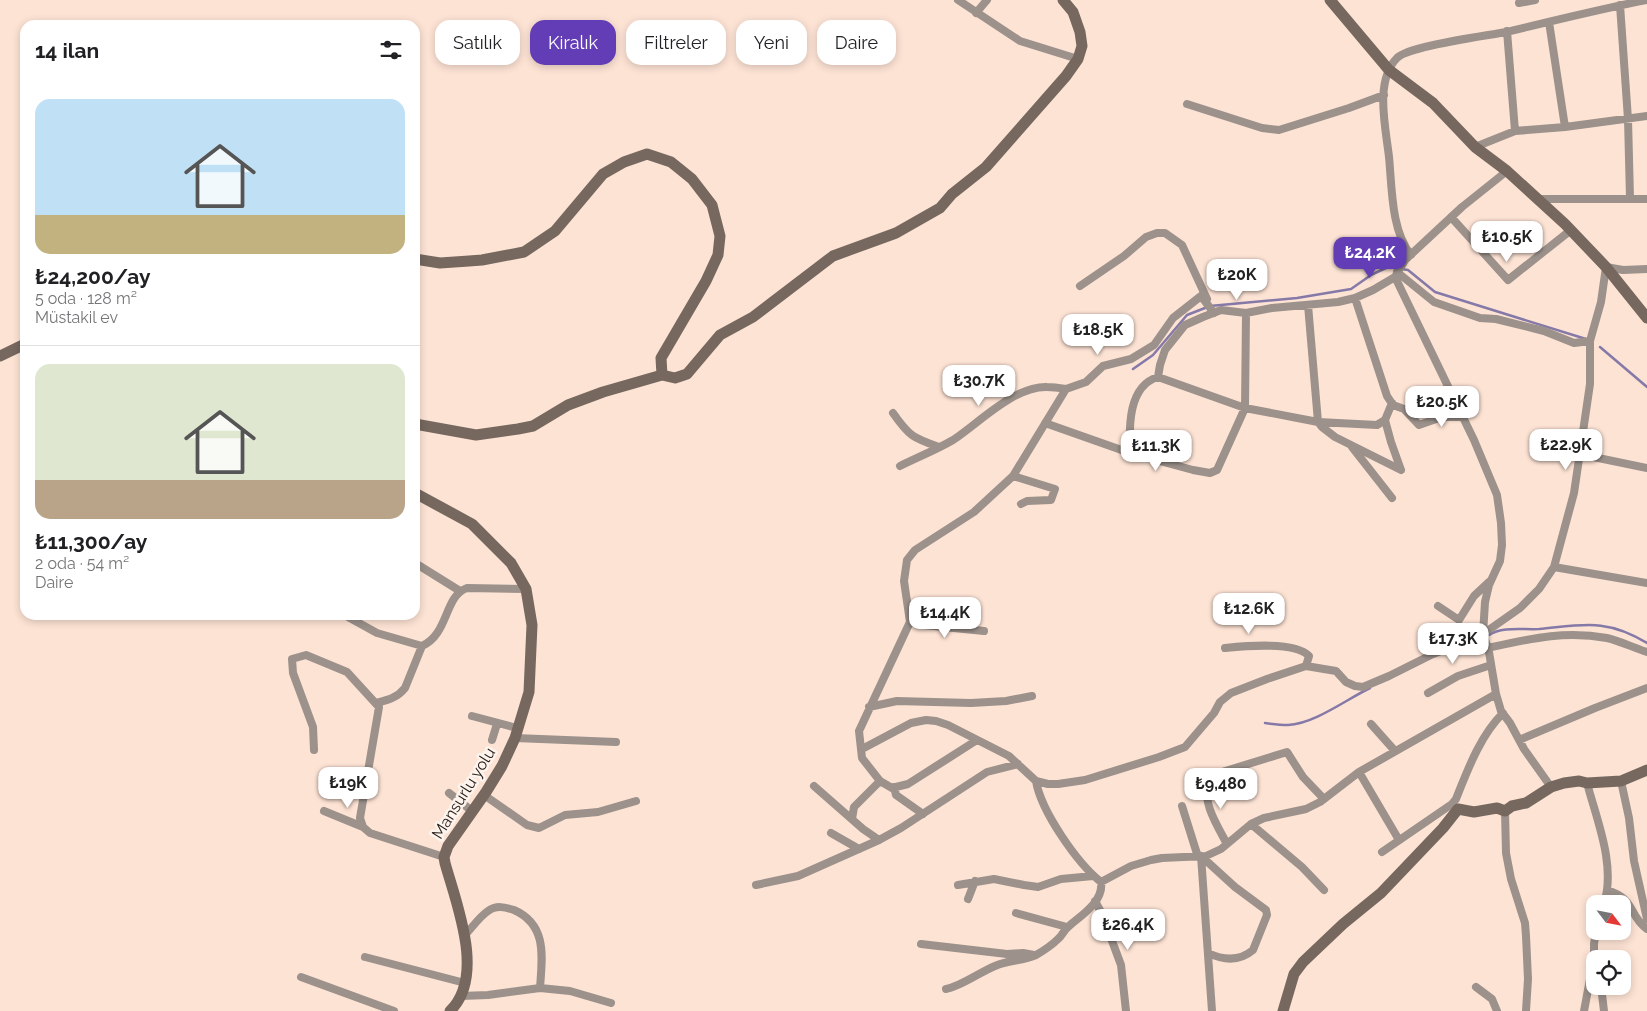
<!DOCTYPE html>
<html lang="tr">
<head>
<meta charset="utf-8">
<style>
  :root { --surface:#fff; --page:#f2f2f2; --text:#202124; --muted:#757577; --line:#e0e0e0; --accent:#623db5 }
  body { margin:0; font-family:Raleway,sans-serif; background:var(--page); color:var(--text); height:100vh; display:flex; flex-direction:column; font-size:19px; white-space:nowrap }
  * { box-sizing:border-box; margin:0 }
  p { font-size:16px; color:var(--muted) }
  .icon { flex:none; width:28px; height:28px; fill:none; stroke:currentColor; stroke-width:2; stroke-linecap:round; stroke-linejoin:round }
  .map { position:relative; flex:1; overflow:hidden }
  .drawer { position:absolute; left:20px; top:20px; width:400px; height:600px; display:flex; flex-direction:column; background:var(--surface); border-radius:15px; box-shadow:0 2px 8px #0003 }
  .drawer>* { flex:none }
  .hud { position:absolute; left:435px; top:20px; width:475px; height:45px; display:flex; gap:10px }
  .needle { width:32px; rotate:122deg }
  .tools { position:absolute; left:1586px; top:895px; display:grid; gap:10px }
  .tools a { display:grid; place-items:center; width:45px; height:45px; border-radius:10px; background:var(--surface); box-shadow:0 2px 8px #0003; font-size:25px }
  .price { position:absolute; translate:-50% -42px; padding:0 11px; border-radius:10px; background:#fff; color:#222; font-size:16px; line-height:32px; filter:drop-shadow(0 1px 2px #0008) }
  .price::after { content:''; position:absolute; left:50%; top:30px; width:15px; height:11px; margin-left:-8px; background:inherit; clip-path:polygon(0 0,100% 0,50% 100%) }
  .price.current { background:var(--accent); color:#fff }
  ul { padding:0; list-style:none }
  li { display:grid; align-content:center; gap:10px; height:265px; padding:0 15px }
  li+li { border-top:1px solid var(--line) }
  li span { display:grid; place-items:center; height:155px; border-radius:15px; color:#555 }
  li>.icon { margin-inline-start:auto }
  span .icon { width:90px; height:90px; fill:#fffc; stroke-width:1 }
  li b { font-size:21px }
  h2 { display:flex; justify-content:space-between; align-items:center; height:60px; padding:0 15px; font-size:21px }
  .tag { padding:0 18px; border-radius:15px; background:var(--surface); box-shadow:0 2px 8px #0003; font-size:18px; line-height:45px }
  .tag.current { background:var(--accent); color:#fff }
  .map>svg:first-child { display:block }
</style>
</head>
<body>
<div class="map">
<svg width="1647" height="1011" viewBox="0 0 1647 1011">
  <rect width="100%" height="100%" fill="#fde3d4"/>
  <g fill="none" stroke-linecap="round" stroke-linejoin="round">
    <path stroke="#8579a8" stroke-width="2.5" d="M1600,347L1647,387
      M1133,369L1153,355L1187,315L1210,306L1297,298L1351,289L1371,275L1388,267L1408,270L1435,292L1586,339
      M1489,635C1502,626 1524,630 1539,629C1583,625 1606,618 1647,643
      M1265,723C1272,724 1281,725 1288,725C1314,724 1347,699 1370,688"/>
    <path stroke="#9c918b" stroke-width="8" d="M958,0L1020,41L1078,59
      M1519,3L1535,0
      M1620,5L1628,119L1630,198
      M976,13L987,0
      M1549,22L1565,127
      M1507,31L1515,131
      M1187,104L1262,128L1279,130L1349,108L1384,95
      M1475,147L1515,131L1565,127L1647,116
      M1537,199H1647
      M1451,217L1508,280L1571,230
      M1411,255C1391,231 1392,187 1389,157C1386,129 1374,81 1397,58C1408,46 1486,36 1506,32C1553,21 1600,9 1647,0
      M1647,269L1623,270L1606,267L1601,302L1590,341V384L1574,493L1554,567L1647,583
      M1397,272L1434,302L1480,318L1496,319L1544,331L1574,343L1590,341
      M1395,277L1474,440L1497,495L1501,523L1502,545L1500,561L1489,585L1485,602L1483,634L1489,652L1496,694L1501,711L1510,723L1524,749L1551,787
      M1080,286L1124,256L1146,237L1157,233H1165L1182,245L1207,299
      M1355,298L1387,396L1393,405L1404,409L1419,425L1442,417H1462
      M1308,305L1318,422L1322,427L1335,437L1401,470
      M1246,313L1245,408L1217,470L1210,473L1193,470L1130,453C1129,427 1128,386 1158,377L1160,365L1165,350L1185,325L1203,317L1221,310L1246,313L1272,308L1338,302L1355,298L1373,290L1395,277L1405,260L1462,207L1507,171
      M1158,377L1245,408L1318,422L1377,425L1385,420L1392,403
      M893,413C909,436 913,438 939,447
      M1385,420L1391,442L1401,470
      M1045,423L1130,453
      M1352,447L1392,498
      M1579,454L1647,468
      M900,466C918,457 936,450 953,440C979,423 1014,386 1047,387C1053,387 1060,388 1066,389
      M1013,476L1055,489L1051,500L1027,501L1021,504
      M415,563L460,591
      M1438,606L1459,620L1474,596L1489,582
      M348,617L377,633L422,646C449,634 444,596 467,588L526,589
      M910,622L924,625L984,631
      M1225,648C1245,646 1295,641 1309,656L1306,666
      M1488,648C1529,639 1564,630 1607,638C1620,641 1634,648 1647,652
      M1428,693L1458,676L1491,665
      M376,703C388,700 397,698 405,688L422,646
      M869,707L897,701L971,703L1006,701L1032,696
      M472,716L517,728
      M1371,724L1395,751
      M515,738L616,742
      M492,740L497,724
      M977,740L908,784L892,788L880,781L862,758L859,731L910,622L904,581L907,560L915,550L974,512L1013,476L1066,389L1086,382L1103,366L1131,359L1154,345L1173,318L1201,296L1214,313
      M1519,740L1595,708L1647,688
      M862,749L911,723L926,720L936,721L948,725L1009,756L1036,781L1048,784H1058L1085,780L1159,757L1185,747L1214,713L1220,702L1231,693L1267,679L1306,666L1336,671L1346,682L1355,686L1363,687L1389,676L1433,654L1483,634L1520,608L1539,589L1554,567
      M314,750L313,727L293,673L292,659L306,655L347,672L379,707L360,818L363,827L370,833L444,857
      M1359,772L1399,840
      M1036,781C1041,811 1077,863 1101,882L1131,866L1151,860L1162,858L1206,856L1221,849L1251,824L1264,818L1306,809L1320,802L1359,772L1496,694
      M1621,781L1629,818L1634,861L1647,919
      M1587,783C1597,821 1616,865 1604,904
      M814,786L863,829L879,840
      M894,787L896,795L923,814
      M449,793L472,811
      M484,795L527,825L539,828L565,815L598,812L636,801
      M1182,806L1198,857
      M324,811L363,827
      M1505,811L1506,853L1511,879L1525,923L1526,936L1528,979L1526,1011
      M852,819L854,807L880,781
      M1251,824L1302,867L1324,890
      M831,833L859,849
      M1227,844C1213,818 1205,807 1206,777L1287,752L1303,777L1324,799
      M1382,852L1452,804L1456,799C1468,769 1480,736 1503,713
      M756,885L798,876L879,840L901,828L987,772L1018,764
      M958,885L994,879L1024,885L1038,887L1061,879L1093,876
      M1607,890C1636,899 1628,915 1647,929
      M968,899L975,881
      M1095,901L1102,914L1121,965L1126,1011
      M1016,913L1067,927
      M464,936C472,928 479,917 488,911C496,905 505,907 514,910C548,925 542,958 540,988
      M921,944L1007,954L1023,953L1034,955
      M1208,953C1223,960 1239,962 1253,950L1267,915L1266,910L1235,887L1201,856L1212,1011
      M365,957L465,983
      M1594,961V944L1596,931
      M301,977L394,1011
      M1601,986L1604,1011
      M1476,987L1492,999L1497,1011
      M946,989C960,987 980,972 995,966C1008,960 1023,961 1036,955C1043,951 1052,945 1058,939C1062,936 1064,930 1068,927C1080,916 1104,902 1101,882
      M461,996L488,995L540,988L570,991L611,1003
      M1584,1011L1594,958"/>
    <path stroke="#76685f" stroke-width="11" d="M1330,0L1389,70L1433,103L1475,147L1507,171L1565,224L1606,267L1647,318
      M415,259L440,263L469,261L482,260L524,252L555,231L603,174L624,162L647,154L671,162L692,179L712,205L720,236L718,255L706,281L661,358L662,375L675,378L687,374L720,335L753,317L833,256L896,233L940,208L952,194L986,167L1066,76L1078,59L1082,46L1080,32L1073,12L1063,0
      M0,356L25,344
      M415,424L476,435L518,429L533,426L568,405L603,392L662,375
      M415,493L472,524L511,563L526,589L532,625L529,692L515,738L502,766L486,792L448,846L444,857L445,863C456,903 486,976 450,1011
      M1283,1011L1294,974L1303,962L1343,924L1381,893L1443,828L1458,809L1474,812L1497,808L1505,811L1512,806L1526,803L1551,787L1564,783L1579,781L1587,783L1621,781L1647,770"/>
  </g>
  <g text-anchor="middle" stroke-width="5" stroke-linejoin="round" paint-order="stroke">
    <g font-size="16" fill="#271e19" stroke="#fef4ee">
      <text transform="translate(463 793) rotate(-58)" y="6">Mansurlu yolu</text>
    </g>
  </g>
</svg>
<div class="tools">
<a><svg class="needle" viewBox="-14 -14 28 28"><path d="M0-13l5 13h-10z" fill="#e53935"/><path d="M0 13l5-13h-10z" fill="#757577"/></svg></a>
<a><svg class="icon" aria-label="locate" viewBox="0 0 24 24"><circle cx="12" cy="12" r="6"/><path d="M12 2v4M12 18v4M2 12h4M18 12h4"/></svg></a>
</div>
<b class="price" style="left:1507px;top:263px">₺10.5K</b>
<b class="price current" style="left:1370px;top:279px">₺24.2K</b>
<b class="price" style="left:1237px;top:301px">₺20K</b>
<b class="price" style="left:1098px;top:356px">₺18.5K</b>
<b class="price" style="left:979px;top:407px">₺30.7K</b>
<b class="price" style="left:1442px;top:428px">₺20.5K</b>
<b class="price" style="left:1566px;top:471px">₺22.9K</b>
<b class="price" style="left:1156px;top:472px">₺11.3K</b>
<b class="price" style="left:1249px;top:635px">₺12.6K</b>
<b class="price" style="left:945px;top:639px">₺14.4K</b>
<b class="price" style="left:1453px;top:665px">₺17.3K</b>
<b class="price" style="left:348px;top:809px">₺19K</b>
<b class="price" style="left:1221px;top:810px">₺9,480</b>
<b class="price" style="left:1128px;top:951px">₺26.4K</b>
<div class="hud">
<a class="tag">Satılık</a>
<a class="tag current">Kiralık</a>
<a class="tag">Filtreler</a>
<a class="tag">Yeni</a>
<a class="tag">Daire</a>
</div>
<section class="drawer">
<h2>14 ilan<svg class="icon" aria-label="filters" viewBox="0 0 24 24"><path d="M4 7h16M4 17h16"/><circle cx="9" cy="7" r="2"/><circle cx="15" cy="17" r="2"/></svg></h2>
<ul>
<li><span style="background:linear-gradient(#bfe0f5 75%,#c2b280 0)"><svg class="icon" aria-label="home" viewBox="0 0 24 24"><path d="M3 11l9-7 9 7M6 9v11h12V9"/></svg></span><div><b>₺24,200/ay</b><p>5 oda · 128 m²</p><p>Müstakil ev</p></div></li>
<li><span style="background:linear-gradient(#dfe7d0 75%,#b9a48a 0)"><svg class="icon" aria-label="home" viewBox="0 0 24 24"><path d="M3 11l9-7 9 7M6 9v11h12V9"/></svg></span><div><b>₺11,300/ay</b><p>2 oda · 54 m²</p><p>Daire</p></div></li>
</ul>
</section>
</div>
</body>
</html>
